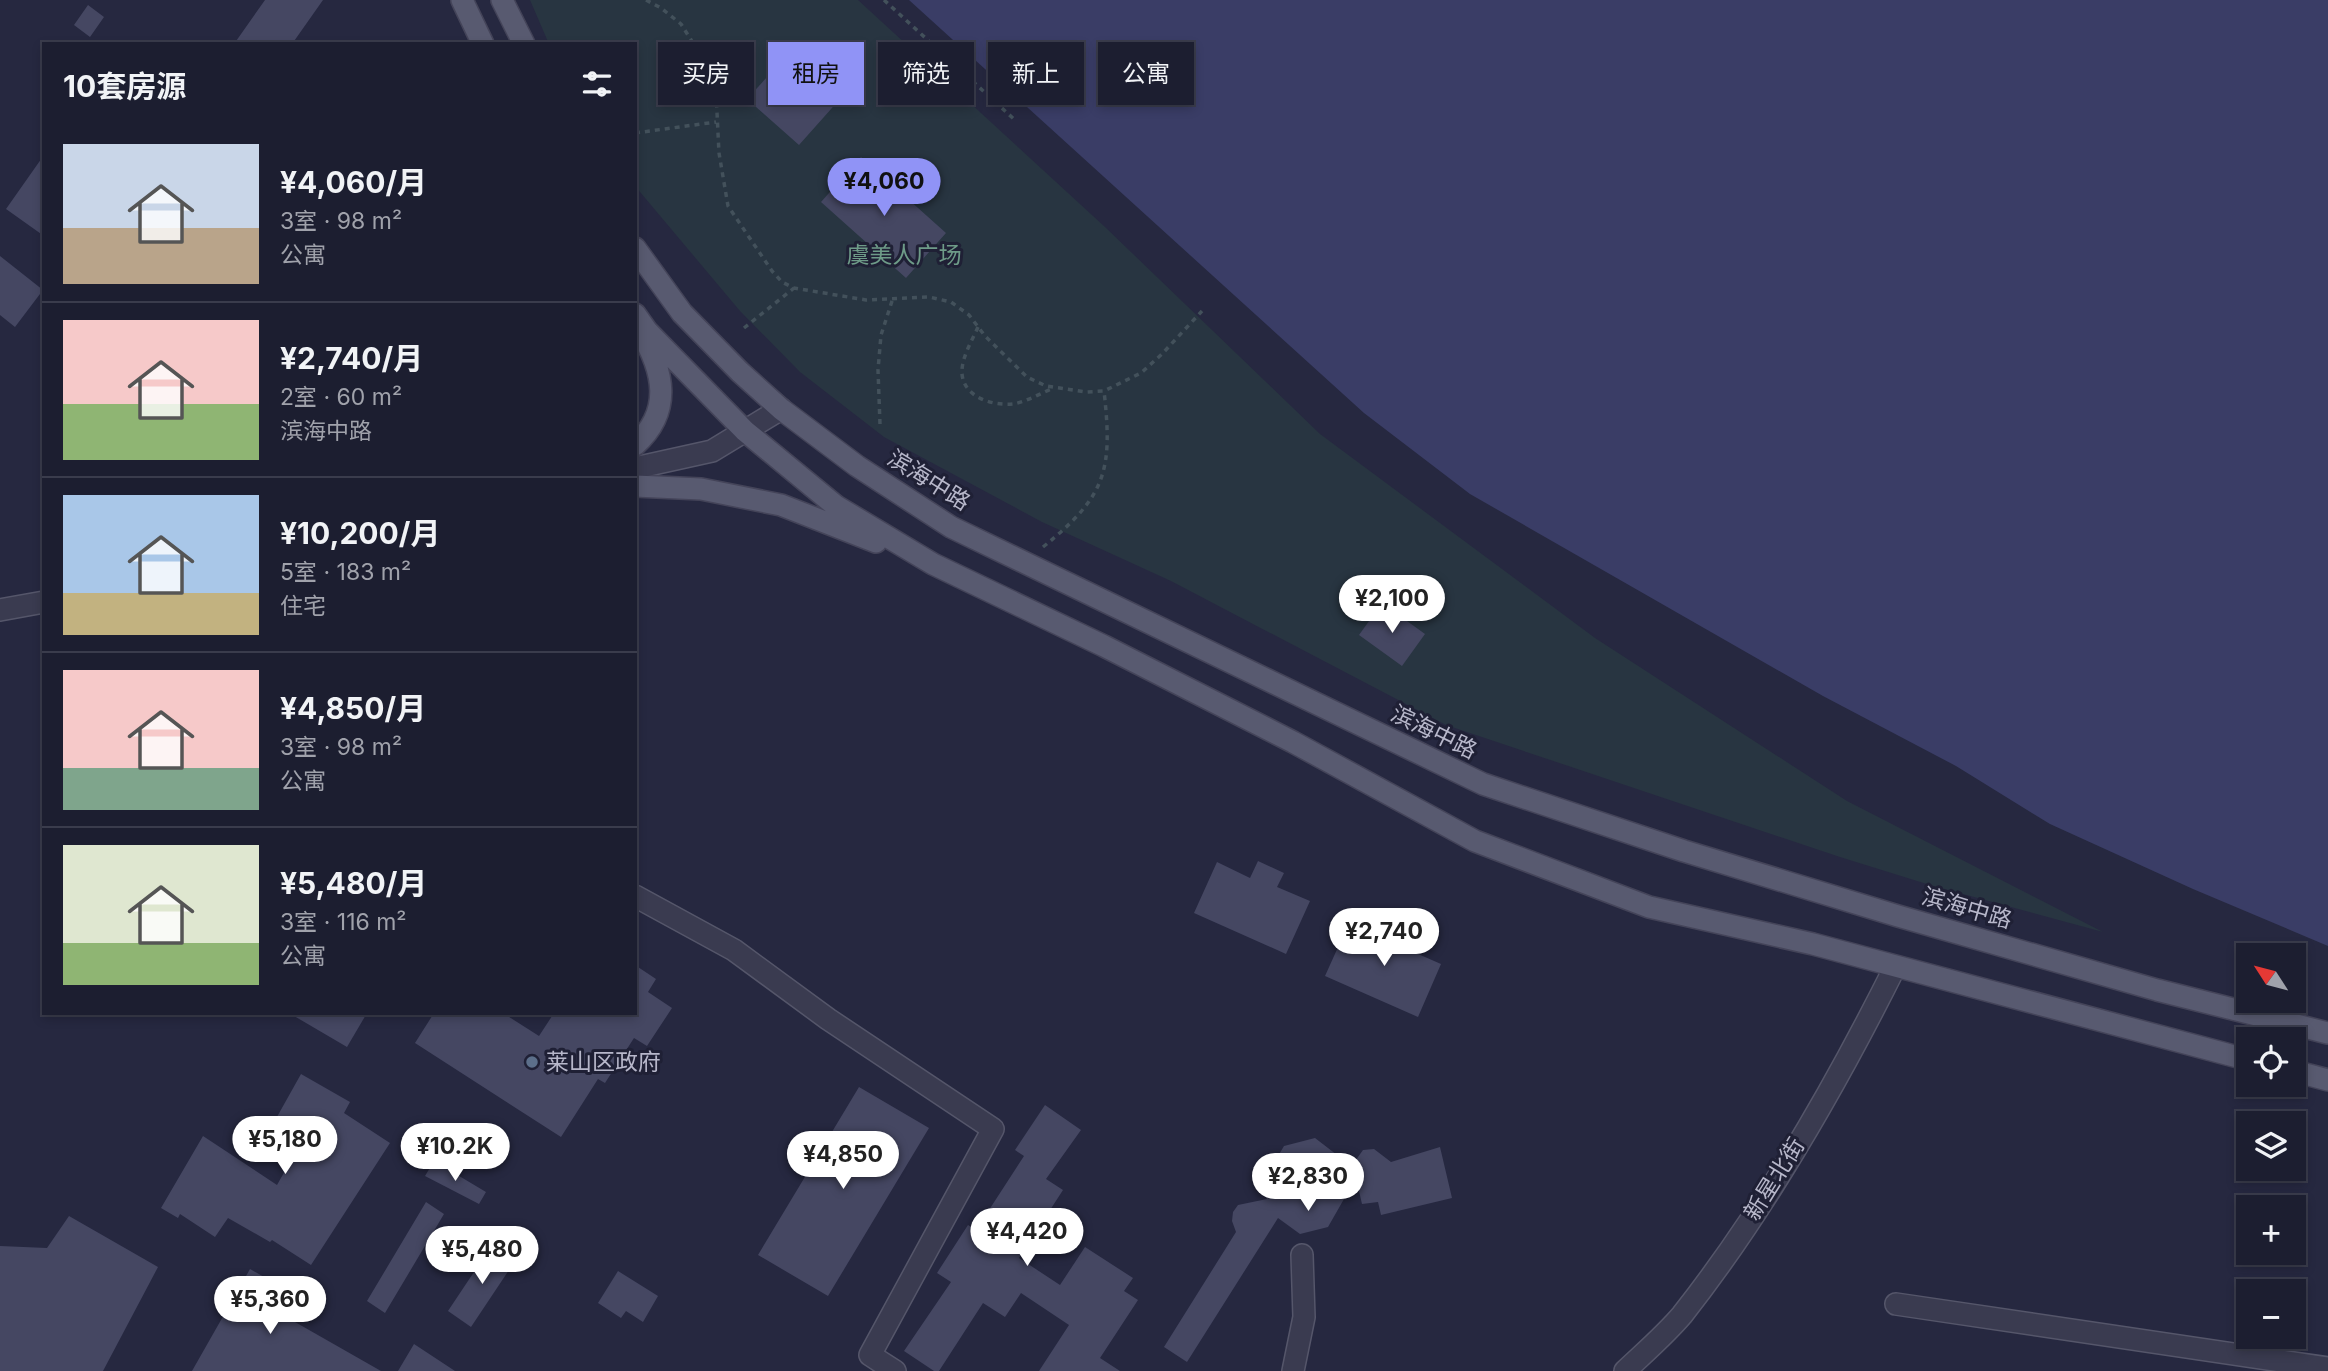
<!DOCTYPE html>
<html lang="zh">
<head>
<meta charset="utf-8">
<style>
  :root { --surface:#1c1e30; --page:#252738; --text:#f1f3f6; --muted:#a0a2ab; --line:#3a3c4c; --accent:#9093f6 }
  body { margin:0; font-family:Inter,"Noto Sans SC",sans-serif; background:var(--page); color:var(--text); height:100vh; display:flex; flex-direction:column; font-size:26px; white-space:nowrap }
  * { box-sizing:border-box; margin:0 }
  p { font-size:23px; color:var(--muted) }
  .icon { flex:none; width:38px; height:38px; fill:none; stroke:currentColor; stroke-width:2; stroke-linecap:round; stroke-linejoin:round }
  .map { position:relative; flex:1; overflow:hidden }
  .side { position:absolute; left:42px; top:42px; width:595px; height:973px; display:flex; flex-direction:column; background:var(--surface); border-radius:0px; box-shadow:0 4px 10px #0003,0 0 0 2px var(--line) }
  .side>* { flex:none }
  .top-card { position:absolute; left:658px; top:42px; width:665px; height:63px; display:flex; gap:14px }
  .needle { width:46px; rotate:306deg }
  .controls { position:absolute; left:2236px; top:943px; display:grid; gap:14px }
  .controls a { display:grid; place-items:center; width:70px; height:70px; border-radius:0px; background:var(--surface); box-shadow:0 4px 10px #0003,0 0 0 2px var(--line); font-size:35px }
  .price { position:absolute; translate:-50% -60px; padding:0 16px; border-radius:24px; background:#fff; color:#222; font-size:23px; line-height:46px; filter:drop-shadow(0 2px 4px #0008) }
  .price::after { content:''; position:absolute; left:50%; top:42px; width:21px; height:16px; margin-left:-10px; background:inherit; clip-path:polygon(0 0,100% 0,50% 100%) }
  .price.current { background:var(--accent); color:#111 }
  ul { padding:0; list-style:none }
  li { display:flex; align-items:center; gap:21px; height:175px; padding:0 21px }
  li+li { border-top:2px solid var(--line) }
  li span { display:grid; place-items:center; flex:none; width:196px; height:140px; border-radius:0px; color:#555 }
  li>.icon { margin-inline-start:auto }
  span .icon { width:84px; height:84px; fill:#fffc; stroke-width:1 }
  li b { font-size:30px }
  h2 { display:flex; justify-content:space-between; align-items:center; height:84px; padding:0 21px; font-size:30px }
  .chip { padding:0 24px; border-radius:0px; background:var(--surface); box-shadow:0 4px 10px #0003,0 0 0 2px var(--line); font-size:24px; line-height:63px }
  .chip.current { background:var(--accent); color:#111 }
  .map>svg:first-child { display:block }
</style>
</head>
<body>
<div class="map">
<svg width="2328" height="1371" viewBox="0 0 2328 1371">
  <rect width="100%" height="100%" fill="#262840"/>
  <path fill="#283541" d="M530,0H858L1105,227L1320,434L1595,638L1847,801L2103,932L1930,885L1840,857L1446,725L1171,581L1042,522L884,437L800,372L740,311L635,186V44H549Z"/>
  <path fill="#3a3d66" d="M909,0H2328V946L2193,889L2050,824L1956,766L1823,696L1470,494L1364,413Z"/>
  <path fill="#454762" d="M265,0H323L292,44H234Z
    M88,5L104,17L90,37L74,25Z
    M789,53L840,99L799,145L747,99Z
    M44,155V236L6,209Z
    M861,157L946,233L906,278L821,202Z
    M0,256L43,290L15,327L0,315Z
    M1382,603L1425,634L1402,666L1359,635Z
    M1258,861L1284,873L1277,887L1310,901L1286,954L1194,913L1217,862L1250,878Z
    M1389,924L1415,936L1409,950L1441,964L1418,1017L1325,976L1348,925L1382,940Z
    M635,965L656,979L648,992L672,1008L647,1046L634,1038L605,1083L598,1079L561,1137L415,1043L434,1013H503L539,1036L554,1013H635Z
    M289,1013H367L347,1047Z
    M301,1074L350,1102L344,1113L390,1143L311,1265L272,1240L270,1242L228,1218L215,1237L180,1214L178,1218L161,1208L203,1136L277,1185L294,1155L260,1137L269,1121L273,1124Z
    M859,1087L929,1128L828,1296L758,1255Z
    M1045,1105L1081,1130L1046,1179L1063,1190L1019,1258L1060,1285L1085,1247L1133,1278L1124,1291L1138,1300L1100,1358L1120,1371H1039L1069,1325L1021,1293L1005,1317L983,1303L939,1371H934L904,1351L951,1282L937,1273L968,1225L976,1230L1024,1156L1015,1150Z
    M1315,1138L1354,1168L1353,1164L1363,1150L1374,1149L1391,1162L1440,1147L1452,1198L1381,1215L1378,1202L1362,1204L1356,1178L1328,1227L1300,1234L1278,1218L1187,1362L1164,1347L1236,1232L1232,1221L1233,1212L1238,1205L1267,1199L1262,1183L1284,1146Z
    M434,1161L486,1192L479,1204L425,1176Z
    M426,1202L444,1214L385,1313L367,1301Z
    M69,1216L158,1267L103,1371H0V1246L47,1248Z
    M492,1245L515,1261L471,1327L448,1311Z
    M250,1269L312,1304H296L288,1318L381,1371H192Z
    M618,1271L658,1296L643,1322L626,1311L621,1318L598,1303Z
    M414,1344L455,1371H398Z"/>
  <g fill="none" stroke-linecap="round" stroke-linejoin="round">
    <g stroke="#55566a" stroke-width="24">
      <path id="minor" d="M635,468L712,451L781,409
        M0,610L44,602
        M635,896L734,950L828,1019L993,1129L870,1355L895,1371
        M1896,1304L2328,1368
        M1293,1371L1304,1317L1302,1255
        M1625,1371C1644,1353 1665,1335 1682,1315C1764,1211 1836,1085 1895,967"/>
    </g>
    <g stroke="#444459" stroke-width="24">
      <path id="major" d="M462,0L483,44
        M502,0L524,44
        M635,248L682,313L740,372L781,409L857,466L951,527L1483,784L1684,851L1898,916L2157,990L2328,1033
        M635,314L647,331L745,431L836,506L933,564L1104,646L1293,742L1475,841L1649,907L1813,944L2249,1060
        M635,445C673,411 664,371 640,331
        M635,486L701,489L781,505L876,542
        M2294,1071L2328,1080"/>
    </g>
    <path stroke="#43515b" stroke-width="3.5" stroke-dasharray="5 5" stroke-linecap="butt" d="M646,0L661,8L681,24L700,54L716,92L719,153L728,206L772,271L782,282L794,288L866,300L929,297L951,302L969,315L985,336L1027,377L1046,386L1086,392L1104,391L1141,373L1162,354L1202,311
      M884,0L1016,121
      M635,133L716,122
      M978,327C972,341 961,358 962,374C964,397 992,406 1013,404C1026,402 1041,393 1054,388
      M744,328L794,288
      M880,424L878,370L881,335L893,298
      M1043,547C1106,496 1113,471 1104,391"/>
    <use href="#minor" stroke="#3a3b50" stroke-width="21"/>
    <use href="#major" stroke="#585a70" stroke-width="21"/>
  </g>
  <circle fill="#5c6f8a" stroke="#1f2035" stroke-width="2.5" cx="532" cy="1062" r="7"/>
  <g text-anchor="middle" stroke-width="6" stroke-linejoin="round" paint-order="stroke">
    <g font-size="23" fill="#6e9b88" stroke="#1f2035">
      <text x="904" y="263">虞美人广场</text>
    </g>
    <g font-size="23" fill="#b7b7ca" stroke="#1f2035">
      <text transform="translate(929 480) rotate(32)" y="8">滨海中路</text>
      <text transform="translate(1434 732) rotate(26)" y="8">滨海中路</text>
      <text transform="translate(1967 908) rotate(16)" y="8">滨海中路</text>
      <text transform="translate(1774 1179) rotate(-58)" y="8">新星北街</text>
    </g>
    <g font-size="23" fill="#b7b7ca" stroke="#1f2035" text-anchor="start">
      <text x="546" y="1070">莱山区政府</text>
    </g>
  </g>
</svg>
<div class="controls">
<a><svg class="needle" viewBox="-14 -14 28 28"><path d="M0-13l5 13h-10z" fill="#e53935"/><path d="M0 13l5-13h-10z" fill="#a0a2ab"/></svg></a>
<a><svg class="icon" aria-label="locate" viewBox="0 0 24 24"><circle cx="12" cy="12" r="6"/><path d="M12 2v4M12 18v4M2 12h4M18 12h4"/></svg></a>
<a><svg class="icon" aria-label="layers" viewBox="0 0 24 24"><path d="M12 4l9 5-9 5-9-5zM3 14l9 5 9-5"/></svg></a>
<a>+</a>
<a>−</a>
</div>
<b class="price current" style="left:884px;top:218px">¥4,060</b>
<b class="price" style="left:1392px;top:635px">¥2,100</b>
<b class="price" style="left:1384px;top:968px">¥2,740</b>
<b class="price" style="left:285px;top:1176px">¥5,180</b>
<b class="price" style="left:455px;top:1183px">¥10.2K</b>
<b class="price" style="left:843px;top:1191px">¥4,850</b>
<b class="price" style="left:1308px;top:1213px">¥2,830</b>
<b class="price" style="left:1027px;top:1268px">¥4,420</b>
<b class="price" style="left:482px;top:1286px">¥5,480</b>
<b class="price" style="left:270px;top:1336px">¥5,360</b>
<div class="top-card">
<a class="chip">买房</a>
<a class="chip current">租房</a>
<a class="chip">筛选</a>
<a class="chip">新上</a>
<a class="chip">公寓</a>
</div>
<section class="side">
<h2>10套房源<svg class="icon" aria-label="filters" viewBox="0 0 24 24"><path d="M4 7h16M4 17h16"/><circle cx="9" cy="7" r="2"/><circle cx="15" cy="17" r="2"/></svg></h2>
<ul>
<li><span style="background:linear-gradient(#c9d6e8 60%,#b9a48a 0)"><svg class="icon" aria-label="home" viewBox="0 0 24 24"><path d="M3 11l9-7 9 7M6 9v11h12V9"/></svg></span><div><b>¥4,060/月</b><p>3室 · 98 m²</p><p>公寓</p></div></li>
<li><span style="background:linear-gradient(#f6c9c9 60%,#8fb573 0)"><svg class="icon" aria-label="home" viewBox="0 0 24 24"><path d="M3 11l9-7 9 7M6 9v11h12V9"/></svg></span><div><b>¥2,740/月</b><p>2室 · 60 m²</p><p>滨海中路</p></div></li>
<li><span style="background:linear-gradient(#a9c7e8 70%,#c2b280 0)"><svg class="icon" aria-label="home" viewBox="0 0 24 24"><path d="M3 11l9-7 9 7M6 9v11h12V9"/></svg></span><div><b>¥10,200/月</b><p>5室 · 183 m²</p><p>住宅</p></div></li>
<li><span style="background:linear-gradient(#f6c9c9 70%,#7fa58c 0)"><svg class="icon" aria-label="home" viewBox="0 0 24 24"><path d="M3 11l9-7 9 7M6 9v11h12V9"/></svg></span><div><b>¥4,850/月</b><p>3室 · 98 m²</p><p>公寓</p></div></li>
<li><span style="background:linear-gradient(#dfe7d0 70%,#8fb573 0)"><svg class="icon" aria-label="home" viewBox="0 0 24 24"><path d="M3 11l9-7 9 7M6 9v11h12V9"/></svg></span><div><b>¥5,480/月</b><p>3室 · 116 m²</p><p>公寓</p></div></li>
</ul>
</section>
</div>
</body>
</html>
